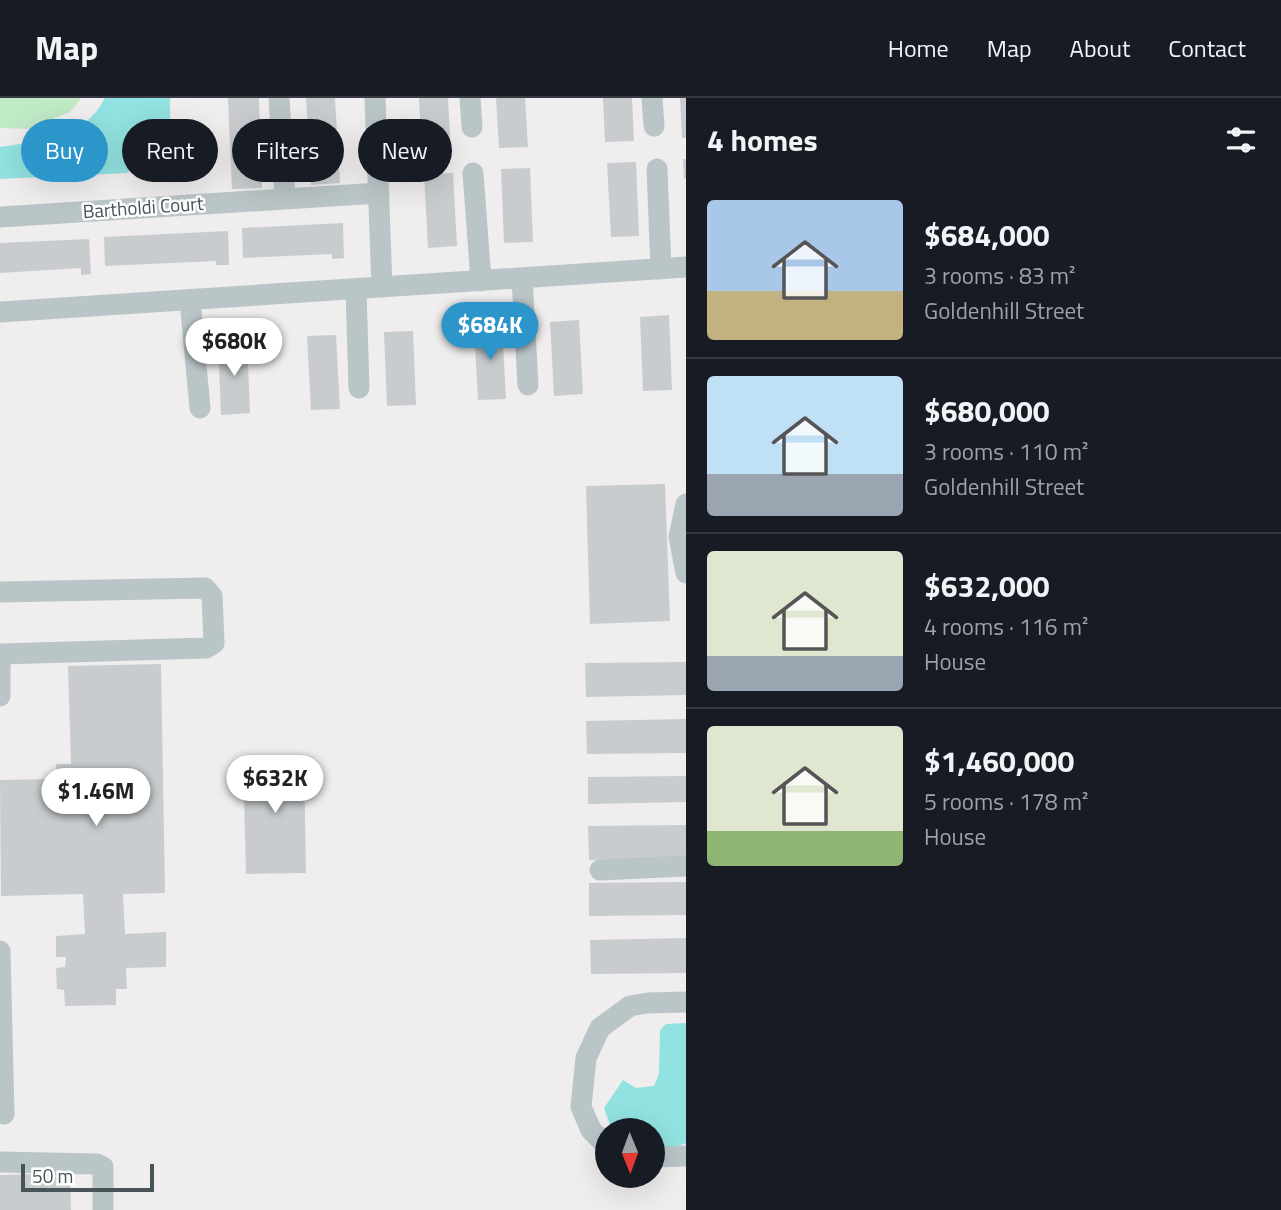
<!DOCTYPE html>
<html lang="en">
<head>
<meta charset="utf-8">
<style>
  :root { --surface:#171b24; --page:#242831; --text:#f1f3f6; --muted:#9ea1a6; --line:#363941; --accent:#2c96cb }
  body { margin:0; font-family:"Titillium Web",sans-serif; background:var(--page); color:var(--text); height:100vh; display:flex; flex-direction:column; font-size:26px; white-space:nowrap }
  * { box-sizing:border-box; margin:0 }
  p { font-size:23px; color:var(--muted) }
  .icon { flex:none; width:38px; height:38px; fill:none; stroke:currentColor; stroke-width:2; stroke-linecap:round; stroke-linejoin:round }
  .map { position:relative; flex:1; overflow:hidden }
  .side { display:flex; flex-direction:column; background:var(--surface); width:595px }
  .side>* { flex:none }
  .top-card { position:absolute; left:21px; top:21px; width:560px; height:63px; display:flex; gap:14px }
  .needle { width:46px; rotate:179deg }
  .tools { position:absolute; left:595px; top:1020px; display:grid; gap:14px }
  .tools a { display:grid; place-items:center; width:70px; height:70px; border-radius:50%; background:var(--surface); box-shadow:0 7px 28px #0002; font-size:35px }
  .scale { position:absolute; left:21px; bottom:18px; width:133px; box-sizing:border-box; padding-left:7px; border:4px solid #485458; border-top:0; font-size:19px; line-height:24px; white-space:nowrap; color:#485458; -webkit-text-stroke:5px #fff; paint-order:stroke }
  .price { position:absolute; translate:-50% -60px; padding:0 16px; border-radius:24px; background:#fff; color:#222; font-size:23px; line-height:46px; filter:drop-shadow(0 2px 4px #0008) }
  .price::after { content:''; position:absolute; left:50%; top:42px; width:21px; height:16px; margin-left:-10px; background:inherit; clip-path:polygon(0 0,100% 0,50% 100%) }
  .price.current { background:var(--accent); color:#fff }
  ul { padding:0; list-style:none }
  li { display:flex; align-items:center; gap:21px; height:175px; padding:0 21px }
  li+li { border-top:2px solid var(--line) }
  li span { display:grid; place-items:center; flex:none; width:196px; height:140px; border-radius:7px; color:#555 }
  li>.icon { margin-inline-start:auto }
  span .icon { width:84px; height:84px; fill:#fffc; stroke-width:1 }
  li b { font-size:30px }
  h2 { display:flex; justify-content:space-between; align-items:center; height:84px; padding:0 21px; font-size:30px }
  .chip { padding:0 24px; border-radius:32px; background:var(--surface); box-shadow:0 7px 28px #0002; font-size:24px; line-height:63px }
  .chip.current { background:var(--accent); color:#fff }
  header { display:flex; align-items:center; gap:42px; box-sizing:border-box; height:98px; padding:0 35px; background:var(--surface); border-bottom:2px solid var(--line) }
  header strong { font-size:33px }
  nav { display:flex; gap:38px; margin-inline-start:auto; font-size:24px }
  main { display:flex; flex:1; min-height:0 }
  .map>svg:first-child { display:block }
</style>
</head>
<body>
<header>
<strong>Map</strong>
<nav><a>Home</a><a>Map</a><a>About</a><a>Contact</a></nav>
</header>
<main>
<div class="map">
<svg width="686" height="1112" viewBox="0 0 686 1112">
  <rect width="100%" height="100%" fill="#f0edee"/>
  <path fill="#c0e9c6" d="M0,0H81L70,14L28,31L0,30Z"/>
  <path fill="#91e2e0" d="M105,0H170C170,19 172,40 162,56L149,60L127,75L0,81V49C40,43 84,41 105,0Z
    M686,925V1045L657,1056H653V1032H612L604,1010L623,982L636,990L654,988L659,975L660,932L666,926Z"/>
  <path fill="#c8ccce" d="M228,0H259L262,90L232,91Z
    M306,0H335L340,85L311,87Z
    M419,0H448L451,54L422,55Z
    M496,0H525L528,49L499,50Z
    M603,0H632L634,43L605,44Z
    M680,0H686V40H682Z
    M683,61H686V80L684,81Z
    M636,64L639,138L611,139L607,65Z
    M530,70L533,144L504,145L501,71Z
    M453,75L457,148L428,150L424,76Z
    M343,125L344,160L332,161V156L243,160L242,130Z
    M228,133L229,167H216V163L105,168L104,139Z
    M89,141L91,176L81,177V170L0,175V145Z
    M669,217L672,292L643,293L640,219Z
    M579,222L583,296L554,298L550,224Z
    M502,227L506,301L478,302L474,228Z
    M413,233L416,307L387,308L384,234Z
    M336,237L340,311L311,312L307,238Z
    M247,242L250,315L221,317L218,244Z
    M665,386L670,523L590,526L586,388Z
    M686,564V597L586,599L585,565Z
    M161,566L165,795L123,796L125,836L166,834V869L126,870L127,891H116V907L65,908L64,892L57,891L56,870L65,869L66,859H56V838L85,836L83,796L1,798L0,682L57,681L56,666H71L68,568Z
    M686,621V655L587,656L586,623Z
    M304,659L306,775L246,776L243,660Z
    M686,678V704L588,706V679Z
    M686,727V760L589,762L588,728Z
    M686,784V817L589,818V785Z
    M686,840V875L591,876L590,842Z
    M70,1075L71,1112H0V1077Z"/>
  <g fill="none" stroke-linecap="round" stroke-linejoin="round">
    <path stroke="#bac5c8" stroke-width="21" d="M279,0L285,100
      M375,0L382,189
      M470,0L472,29
      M652,0L654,28
      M657,71L661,171
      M473,75L481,183
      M0,119L379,95
      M522,180L528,287
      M356,192L359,290
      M190,202L200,310
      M0,214L686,169
      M686,406L679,439L686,475
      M0,494L205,490L212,498L214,545L206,550L1,556
      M0,556V598
      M600,772L686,768
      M0,853L4,1016
      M607,1048L591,1032L581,1009L586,960L600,930L630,908L648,905L686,904
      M653,1059L686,1058
      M0,1064L97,1066L103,1069V1112"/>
  </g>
  <g text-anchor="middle" stroke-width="5" stroke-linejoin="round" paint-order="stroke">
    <g font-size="19" fill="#485458" stroke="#fff">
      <text transform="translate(143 109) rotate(-4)" y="7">Bartholdi Court</text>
    </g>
  </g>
</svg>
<div class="tools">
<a><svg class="needle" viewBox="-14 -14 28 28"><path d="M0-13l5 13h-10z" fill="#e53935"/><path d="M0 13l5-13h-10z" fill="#9ea1a6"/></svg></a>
</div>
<div class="scale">50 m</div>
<b class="price current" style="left:490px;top:264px">$684K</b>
<b class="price" style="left:234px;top:280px">$680K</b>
<b class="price" style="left:275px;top:717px">$632K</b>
<b class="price" style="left:96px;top:730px">$1.46M</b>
<div class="top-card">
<a class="chip current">Buy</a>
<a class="chip">Rent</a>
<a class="chip">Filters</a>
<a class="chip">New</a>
</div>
</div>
<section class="side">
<h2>4 homes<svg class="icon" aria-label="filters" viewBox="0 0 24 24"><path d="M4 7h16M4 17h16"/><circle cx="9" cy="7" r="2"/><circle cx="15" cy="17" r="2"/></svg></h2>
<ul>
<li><span style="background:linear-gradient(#a9c7e8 65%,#c2b280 0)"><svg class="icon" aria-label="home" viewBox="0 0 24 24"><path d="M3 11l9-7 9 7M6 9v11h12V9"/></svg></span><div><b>$684,000</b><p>3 rooms · 83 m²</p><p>Goldenhill Street</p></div></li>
<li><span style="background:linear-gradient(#bfe0f5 70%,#9aa5b1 0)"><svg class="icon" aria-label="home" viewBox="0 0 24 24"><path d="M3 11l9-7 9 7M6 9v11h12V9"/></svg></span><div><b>$680,000</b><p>3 rooms · 110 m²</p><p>Goldenhill Street</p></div></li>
<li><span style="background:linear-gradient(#dfe7d0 75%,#9aa5b1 0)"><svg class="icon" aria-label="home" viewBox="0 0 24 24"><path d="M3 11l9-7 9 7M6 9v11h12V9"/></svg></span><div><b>$632,000</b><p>4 rooms · 116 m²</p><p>House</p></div></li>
<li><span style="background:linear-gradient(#dfe7d0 75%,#8fb573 0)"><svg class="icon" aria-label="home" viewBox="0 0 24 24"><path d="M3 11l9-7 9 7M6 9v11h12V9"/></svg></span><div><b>$1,460,000</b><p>5 rooms · 178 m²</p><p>House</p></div></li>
</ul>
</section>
</main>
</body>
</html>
